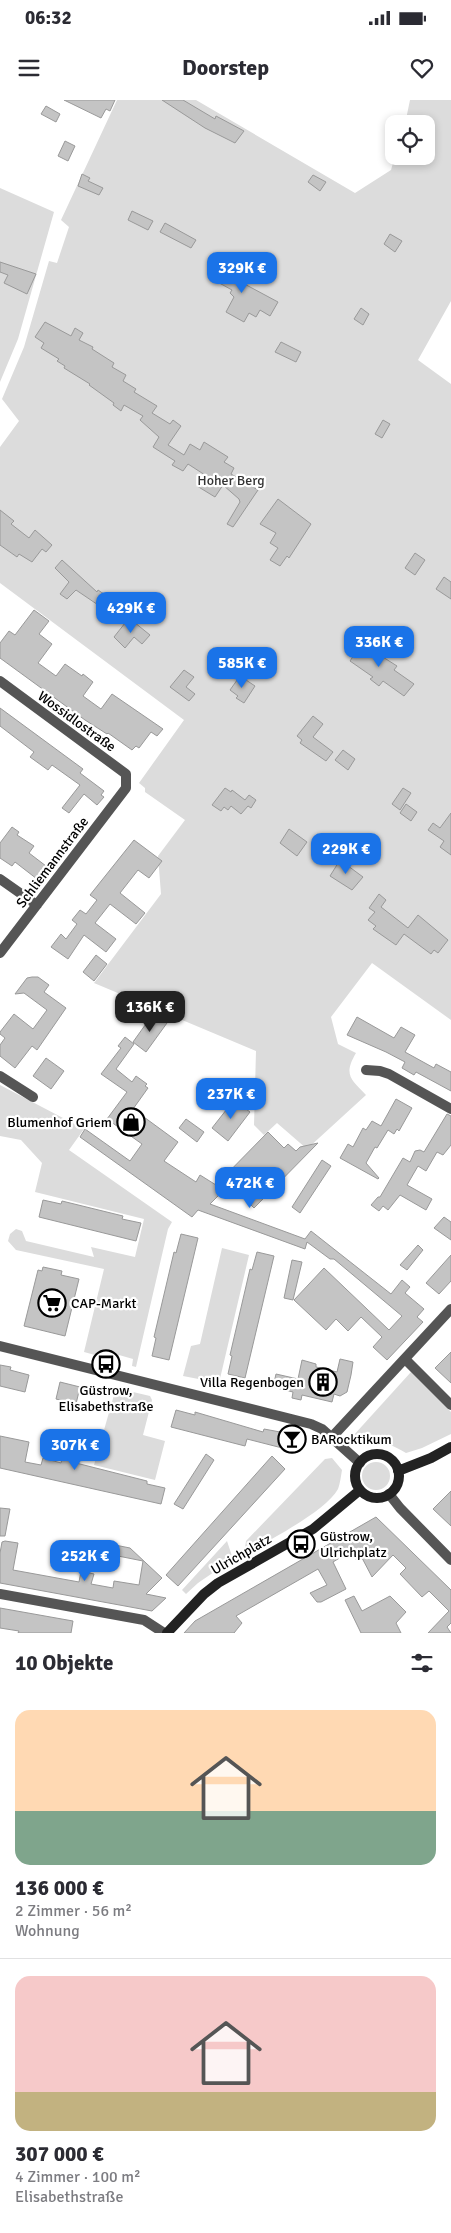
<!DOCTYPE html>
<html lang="de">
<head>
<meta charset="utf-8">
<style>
  :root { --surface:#fff; --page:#f2f2f3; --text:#2b2b33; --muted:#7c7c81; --line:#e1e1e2; --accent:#1a73e8 }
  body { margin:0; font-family:Signika,sans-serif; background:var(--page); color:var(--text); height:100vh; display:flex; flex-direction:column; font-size:19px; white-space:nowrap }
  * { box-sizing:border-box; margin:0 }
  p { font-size:16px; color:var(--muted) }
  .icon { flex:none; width:28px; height:28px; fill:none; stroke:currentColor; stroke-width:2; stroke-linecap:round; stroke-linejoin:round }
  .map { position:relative; height:1533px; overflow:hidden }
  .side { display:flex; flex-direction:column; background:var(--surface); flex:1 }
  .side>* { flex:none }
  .fabs { position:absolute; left:385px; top:15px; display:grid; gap:10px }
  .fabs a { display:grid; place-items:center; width:50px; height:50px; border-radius:10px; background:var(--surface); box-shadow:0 2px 8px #0003; font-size:25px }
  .price { position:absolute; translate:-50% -42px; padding:0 11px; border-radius:10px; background:var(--accent); color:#fff; font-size:16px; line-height:32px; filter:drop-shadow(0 1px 2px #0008) }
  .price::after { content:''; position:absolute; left:50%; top:30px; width:15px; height:11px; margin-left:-8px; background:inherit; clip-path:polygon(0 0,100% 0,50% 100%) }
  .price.selected { background:#222; color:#fff }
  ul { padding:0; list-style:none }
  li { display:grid; align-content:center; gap:10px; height:265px; padding:0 15px }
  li+li { border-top:1px solid var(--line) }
  li span { display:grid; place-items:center; height:155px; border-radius:15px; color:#555 }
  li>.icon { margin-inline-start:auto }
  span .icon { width:90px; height:90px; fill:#fffc; stroke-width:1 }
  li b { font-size:21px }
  h2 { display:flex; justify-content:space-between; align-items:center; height:60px; padding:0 15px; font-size:21px }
  .status { display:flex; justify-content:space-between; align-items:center; height:35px; padding:0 25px; background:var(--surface); direction:ltr }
  .status svg { height:14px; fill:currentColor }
  header { display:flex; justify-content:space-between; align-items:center; height:65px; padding:0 15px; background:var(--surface); font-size:22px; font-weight:800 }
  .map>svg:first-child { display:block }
</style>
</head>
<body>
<div class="status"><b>06:32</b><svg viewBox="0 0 49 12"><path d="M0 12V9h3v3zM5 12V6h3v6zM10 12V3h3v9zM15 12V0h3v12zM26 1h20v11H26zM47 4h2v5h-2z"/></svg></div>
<header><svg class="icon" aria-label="menu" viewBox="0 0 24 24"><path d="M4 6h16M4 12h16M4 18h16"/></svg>Doorstep<svg class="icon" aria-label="heart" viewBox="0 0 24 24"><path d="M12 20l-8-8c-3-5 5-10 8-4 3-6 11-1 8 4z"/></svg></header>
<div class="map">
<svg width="451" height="1533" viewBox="0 0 451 1533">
  <rect width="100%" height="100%" fill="#fff"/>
  <path fill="#dcdcdc" d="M117,0H196L355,93L391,70L395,56H426V24H405L410,0H451V201L418,260L451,284V920L372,863L331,917L338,944L356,953C343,975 351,979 366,995L307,1049L277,1023L264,1035L254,1025L256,951L94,883L161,794L158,756L185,720L145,692V688L139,683L184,620L0,483V347L19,321L2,299L24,247L49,161L57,163L69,127L61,120Z
    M0,88L54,112L18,239L0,282Z
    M0,985L84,1029L69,1050L172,1122L168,1129L136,1267L132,1266L133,1259L119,1255L117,1261L84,1252L104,1169L16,1150L8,1141L10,1134L16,1129L22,1131L26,1141L94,1157L91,1147L135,1157L144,1119L35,1092L42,1063L21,1040L0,1036Z
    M222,1148L249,1155L219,1283L183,1276L191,1246L200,1244Z
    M411,1272L451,1312V1334L422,1348L406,1353C388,1342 380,1341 359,1343L353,1336Z
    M116,1288L150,1296L152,1300L143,1335L165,1341L155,1380L94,1365Z
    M332,1358L342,1370C341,1376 340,1384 338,1389C326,1411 271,1439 249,1452L245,1448L246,1441L325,1359Z
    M362 1376a14 14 0 1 1 28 0a14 14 0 1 1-28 0Z
    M227,1441L233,1459L198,1483L186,1494L182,1490Z"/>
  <path fill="#c4c4c4" stroke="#999" d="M64,0H115L110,11L106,9L101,18Z
    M162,0H183L215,19L216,16L244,31L235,43L205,28Z
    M46,6L60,14L56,22L41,14Z
    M65,41L75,46L68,61L58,56Z
    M82,74L90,78L88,81L103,88L99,95L78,86Z
    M313,75L326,82L320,91L308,82Z
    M132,111L153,121L148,130L128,120Z
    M165,123L196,140L191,148L160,132Z
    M390,134L402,141L395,152L384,144Z
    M215,160L241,174L237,180L278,202L270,216L260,210L256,217L249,213L244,222L226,212L234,197L230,193L232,190L212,179L216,173L210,169Z
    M0,162L36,174L27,194L4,183L8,175L0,172Z
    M361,208L369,214L363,225L354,219Z
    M45,222L71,236L75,228L83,233L79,240L93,247L92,249L114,263L112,267L126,275L123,281L136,289L134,292L157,306L152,313L170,324L173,320L181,326L168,345L184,355L190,344L200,350L204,342L228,357L224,362L234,368L231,374L258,390L233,427L227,424L240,402L239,399L223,385L215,397L197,386L205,375L188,364L183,371L172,365L175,361L153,347L159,337L140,320L143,316L124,305L121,311L113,305L114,303L89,285L90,284L64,268L65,266L57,261L59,259L41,248L44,243L35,237Z
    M281,242L301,252L296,262L275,252Z
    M383,320L390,324L382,338L375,334Z
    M278,399L311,424L289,458L287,456L280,466L270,460L278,448L270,443L276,433L260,424Z
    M0,410L14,421L11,424L29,438L35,430L52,445L46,452L42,449L32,462L19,454L17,457L0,445Z
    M415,453L425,460L415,475L405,468Z
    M62,460L97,492L98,490L117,503L110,513L76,490L67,499L60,494L69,482L55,468Z
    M444,477L451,482V499L436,489Z
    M34,510L49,521L39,534L52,544L38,563L56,576L65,564L82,576L83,574L93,582L83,596L101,609L112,594L163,629L157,636L151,632L139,648L136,646L132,650L108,633L107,634L85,620L0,558V543L9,531L15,535Z
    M129,518L150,535L142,544L134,537L125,548L114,537Z
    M356,540L397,566L394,570L414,584L404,596L383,581L379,586L370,579L373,577L350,561L354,555L349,552Z
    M184,570L194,577L186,587L195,594L189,601L170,587Z
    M240,576L255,586L244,603L236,598L238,596L230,590Z
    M0,608L83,669L80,673L104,691L101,695L104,697L97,705L84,694L69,713L62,708L80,685L52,665L48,670L30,657L34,652L0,626Z
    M313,616L323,624L313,637L333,652L326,661L300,643L302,640L297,636Z
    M343,650L355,659L348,670L335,660Z
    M225,688L231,692L232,690L245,700L249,695L256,700L251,708L248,706L241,714L231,706L228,710L224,707L221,711L212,705Z
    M403,688L411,693L400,710L392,704Z
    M406,704L417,712L411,721L400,713Z
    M451,713V755L440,747L444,741L428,730L433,723L440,728Z
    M12,727L19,732L17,735L34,746L29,753L46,766L37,779L15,762L12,766L0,758V743Z
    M289,729L307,742L297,756L280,743Z
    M134,740L162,761L149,778L138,770L120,793L145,813L136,824L110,804L95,823L116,839L106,852L84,835L68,859L51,847L61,834L66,839L77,824L72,820L80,810L86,814L97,800L90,795Z
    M340,760L363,777L352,790L330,776Z
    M379,794L386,800L381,807L408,828L418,815L448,840L438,853L434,850L431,854L404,834L396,845L373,829L376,826L368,820L375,812L369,808Z
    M96,855L107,864L94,881L83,872Z
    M32,877H38L49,885L44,892L66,908L37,950L32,946L15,968L0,956V945L5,938L0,934V932L14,914L33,929L47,910L24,893L15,894L27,878Z
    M153,914L167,923L146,952L133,942Z
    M357,917L394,938L401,927L415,935L405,952L434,968L436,964L451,972V991L416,972L414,975L402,968L405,962L386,952L347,935Z
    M125,937L134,944L116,969L132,982L136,976L147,984L145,986L148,988L133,1009L178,1042L164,1061L196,1082L200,1075L216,1085L268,1032L284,1048L288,1044L296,1051L300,1047L318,1043L254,1108L230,1084L210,1104L305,1139L311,1131L391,1194L402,1180L410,1187L405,1193L424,1209L417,1217L423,1222L387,1260L373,1247L382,1237L361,1217L348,1231L336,1219L326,1230L294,1200L324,1168L389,1230L402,1216L334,1159H330L307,1142L305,1149L198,1110L192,1117L80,1037L85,1029L130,1061L142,1044L107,1019L127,992L101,974L121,948L118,946Z
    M46,958L64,971L51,989L33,976Z
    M396,999L412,1008L399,1031L397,1029L394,1034L388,1030L377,1048L375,1047L366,1063L379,1078L378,1079L340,1058L348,1044L353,1047L363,1028L366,1030L372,1021L381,1026Z
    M234,1000L250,1012L228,1041L212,1028Z
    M447,1014L451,1016V1045L443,1055L437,1052L426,1071L418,1066L407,1085L432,1099L426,1110L400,1095L388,1110L383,1106L379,1111L371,1105L378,1097H380L403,1058L410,1062L415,1051L420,1050L424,1052Z
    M186,1019L204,1032L197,1042L179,1028Z
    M322,1060L331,1066L300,1113L292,1107Z
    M43,1100L61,1104L62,1101L123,1116L122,1119L141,1123L136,1141L39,1117Z
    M444,1117L451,1122V1140L434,1128Z
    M181,1134L198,1138L169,1260L152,1256L156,1238L154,1237L174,1152L176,1153Z
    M418,1145L423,1150L407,1170L400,1165Z
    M257,1152L274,1156L245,1278L228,1274L232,1256L230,1255L250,1169L252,1170Z
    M451,1155V1181L439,1194L426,1183Z
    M292,1160L302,1162L293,1200L284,1198Z
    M43,1167L62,1171L61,1175L79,1179L65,1236L24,1226L38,1170L42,1171Z
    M451,1252V1283L435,1268Z
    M340,1259L353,1262L351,1275L347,1292L340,1296L334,1294L332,1302L302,1295L301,1300L292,1298L293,1292L273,1287L276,1274L298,1279L302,1260L316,1264V1267L337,1272Z
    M0,1265L11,1267L10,1270L29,1275L25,1292L0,1286Z
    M60,1282L80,1287L76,1304L56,1299Z
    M176,1310L195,1315V1312L263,1332L264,1329L291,1334L298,1337L294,1351L247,1339L245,1346L171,1327Z
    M64,1332L80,1337L76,1363L147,1381V1384L165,1388L161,1404L0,1368V1336L29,1342L25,1362L41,1365L43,1358L61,1363L65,1344L61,1343Z
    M206,1354L214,1360L183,1409L174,1404Z
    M272,1356L285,1369L178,1486L166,1475Z
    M451,1391V1426L433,1409Z
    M0,1408L10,1409L5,1436H0Z
    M376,1417L451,1490V1523L447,1527L451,1533H428L449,1511L429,1491L422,1497L400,1474L406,1468L393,1455L372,1477L361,1456L355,1459L351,1451L333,1462L346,1489L321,1502H317L310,1493L327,1485L318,1469L236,1516L242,1523L234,1533H184L195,1521Z
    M5,1441L18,1443L13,1470L79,1482L81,1471L94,1474L91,1484L113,1488L114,1481L139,1485L143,1461L113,1455L115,1445L130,1448L162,1478L146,1494L166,1498L152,1511L0,1483V1453L2,1442Z
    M354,1496L362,1511L390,1496L406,1512L396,1523L401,1533H361L345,1500Z
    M0,1508L73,1521L71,1533H18L19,1531L0,1528Z"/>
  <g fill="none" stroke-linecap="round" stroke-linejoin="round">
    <path stroke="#555" stroke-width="10" d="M0,581L126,674V688L0,853
      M0,779L37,805
      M366,970L380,971L389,974L451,1009
      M0,976L33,997
      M0,1246L311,1324L322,1329L360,1363
      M405,1259L451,1305
      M332,1337L451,1209
      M389,1394L400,1408L451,1460
      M0,1494L144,1520L164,1533"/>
    <path stroke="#222" stroke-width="10" d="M355 1376a22 22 0 1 1 44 0a22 22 0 1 1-44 0Z
      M398,1371L431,1358L451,1347
      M167,1533L204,1494L218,1483L313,1429L360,1390"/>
  </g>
  <defs>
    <g id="shop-ring" transform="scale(1.4375)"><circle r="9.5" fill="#fff" stroke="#000" stroke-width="1.5"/><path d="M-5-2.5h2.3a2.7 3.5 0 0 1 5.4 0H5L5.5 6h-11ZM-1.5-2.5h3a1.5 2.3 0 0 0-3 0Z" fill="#000"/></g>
    <g id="supermarket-ring" transform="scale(1.4375)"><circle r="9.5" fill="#fff" stroke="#000" stroke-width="1.5"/><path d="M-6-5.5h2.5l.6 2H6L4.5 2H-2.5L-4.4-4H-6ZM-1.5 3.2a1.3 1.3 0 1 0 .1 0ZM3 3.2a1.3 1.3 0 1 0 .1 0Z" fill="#000"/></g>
    <g id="bus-ring" transform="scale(1.4375)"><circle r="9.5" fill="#fff" stroke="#000" stroke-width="1.5"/><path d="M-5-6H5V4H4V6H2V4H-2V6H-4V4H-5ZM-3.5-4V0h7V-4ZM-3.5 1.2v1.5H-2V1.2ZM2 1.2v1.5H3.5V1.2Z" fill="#000"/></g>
    <g id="building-ring" transform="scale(1.4375)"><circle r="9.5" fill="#fff" stroke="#000" stroke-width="1.5"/><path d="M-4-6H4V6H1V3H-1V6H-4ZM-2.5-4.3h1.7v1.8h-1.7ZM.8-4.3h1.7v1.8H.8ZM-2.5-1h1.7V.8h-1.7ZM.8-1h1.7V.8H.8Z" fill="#000"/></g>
    <g id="bar-ring" transform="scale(1.4375)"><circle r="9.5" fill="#fff" stroke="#000" stroke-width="1.5"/><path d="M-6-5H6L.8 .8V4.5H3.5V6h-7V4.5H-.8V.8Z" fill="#000"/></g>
  </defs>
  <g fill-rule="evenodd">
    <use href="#shop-ring" x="131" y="1022"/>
    <use href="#supermarket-ring" x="52" y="1203"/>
    <use href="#bus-ring" x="106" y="1264"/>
    <use href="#building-ring" x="323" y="1282"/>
    <use href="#bar-ring" x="292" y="1339"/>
    <use href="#bus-ring" x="301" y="1444"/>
  </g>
  <g text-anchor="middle" stroke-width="4.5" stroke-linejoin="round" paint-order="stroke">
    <g font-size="14" fill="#333" stroke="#fff">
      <text x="231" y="385">Hoher Berg</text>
    </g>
    <g font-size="14" fill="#000" stroke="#fff">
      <text transform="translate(77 621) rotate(36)" y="5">Wossidlostraße</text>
      <text transform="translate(52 762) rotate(-53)" y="5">Schliemannstraße</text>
      <text transform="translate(241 1454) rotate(-30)" y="5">Ulrichplatz</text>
    </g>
    <g font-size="14" fill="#000" stroke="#fff" text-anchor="start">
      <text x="112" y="1027" text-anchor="end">Blumenhof Griem</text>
      <text x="71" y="1208">CAP-Markt</text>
      <text x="304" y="1287" text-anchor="end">Villa Regenbogen</text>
      <text x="106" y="1295" text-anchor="middle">Güstrow,<tspan x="106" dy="16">Elisabethstraße</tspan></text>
      <text x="311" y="1344">BARocktikum</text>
      <text x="320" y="1441">Güstrow,<tspan x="320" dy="16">Ulrichplatz</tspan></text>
    </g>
  </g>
</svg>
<div class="fabs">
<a><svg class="icon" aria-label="locate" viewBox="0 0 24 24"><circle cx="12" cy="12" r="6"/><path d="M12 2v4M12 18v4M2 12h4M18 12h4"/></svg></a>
</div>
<b class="price" style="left:242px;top:194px">329K €</b>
<b class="price" style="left:131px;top:534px">429K €</b>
<b class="price" style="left:379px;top:568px">336K €</b>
<b class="price" style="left:242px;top:589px">585K €</b>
<b class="price" style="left:346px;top:775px">229K €</b>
<b class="price selected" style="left:150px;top:933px">136K €</b>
<b class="price" style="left:231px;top:1020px">237K €</b>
<b class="price" style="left:250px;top:1109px">472K €</b>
<b class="price" style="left:75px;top:1371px">307K €</b>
<b class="price" style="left:85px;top:1482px">252K €</b>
</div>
<section class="side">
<h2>10 Objekte<svg class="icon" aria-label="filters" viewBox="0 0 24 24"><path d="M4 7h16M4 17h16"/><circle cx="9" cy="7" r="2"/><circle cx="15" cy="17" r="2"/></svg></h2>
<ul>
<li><span style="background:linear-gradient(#ffd9b3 65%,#7fa58c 0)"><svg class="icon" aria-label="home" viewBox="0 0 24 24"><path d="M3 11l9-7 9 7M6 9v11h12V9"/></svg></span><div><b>136 000 €</b><p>2 Zimmer · 56 m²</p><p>Wohnung</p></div></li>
<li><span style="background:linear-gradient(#f6c9c9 75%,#c2b280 0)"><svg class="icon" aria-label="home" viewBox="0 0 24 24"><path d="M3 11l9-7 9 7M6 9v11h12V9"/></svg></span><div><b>307 000 €</b><p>4 Zimmer · 100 m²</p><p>Elisabethstraße</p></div></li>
</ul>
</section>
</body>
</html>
